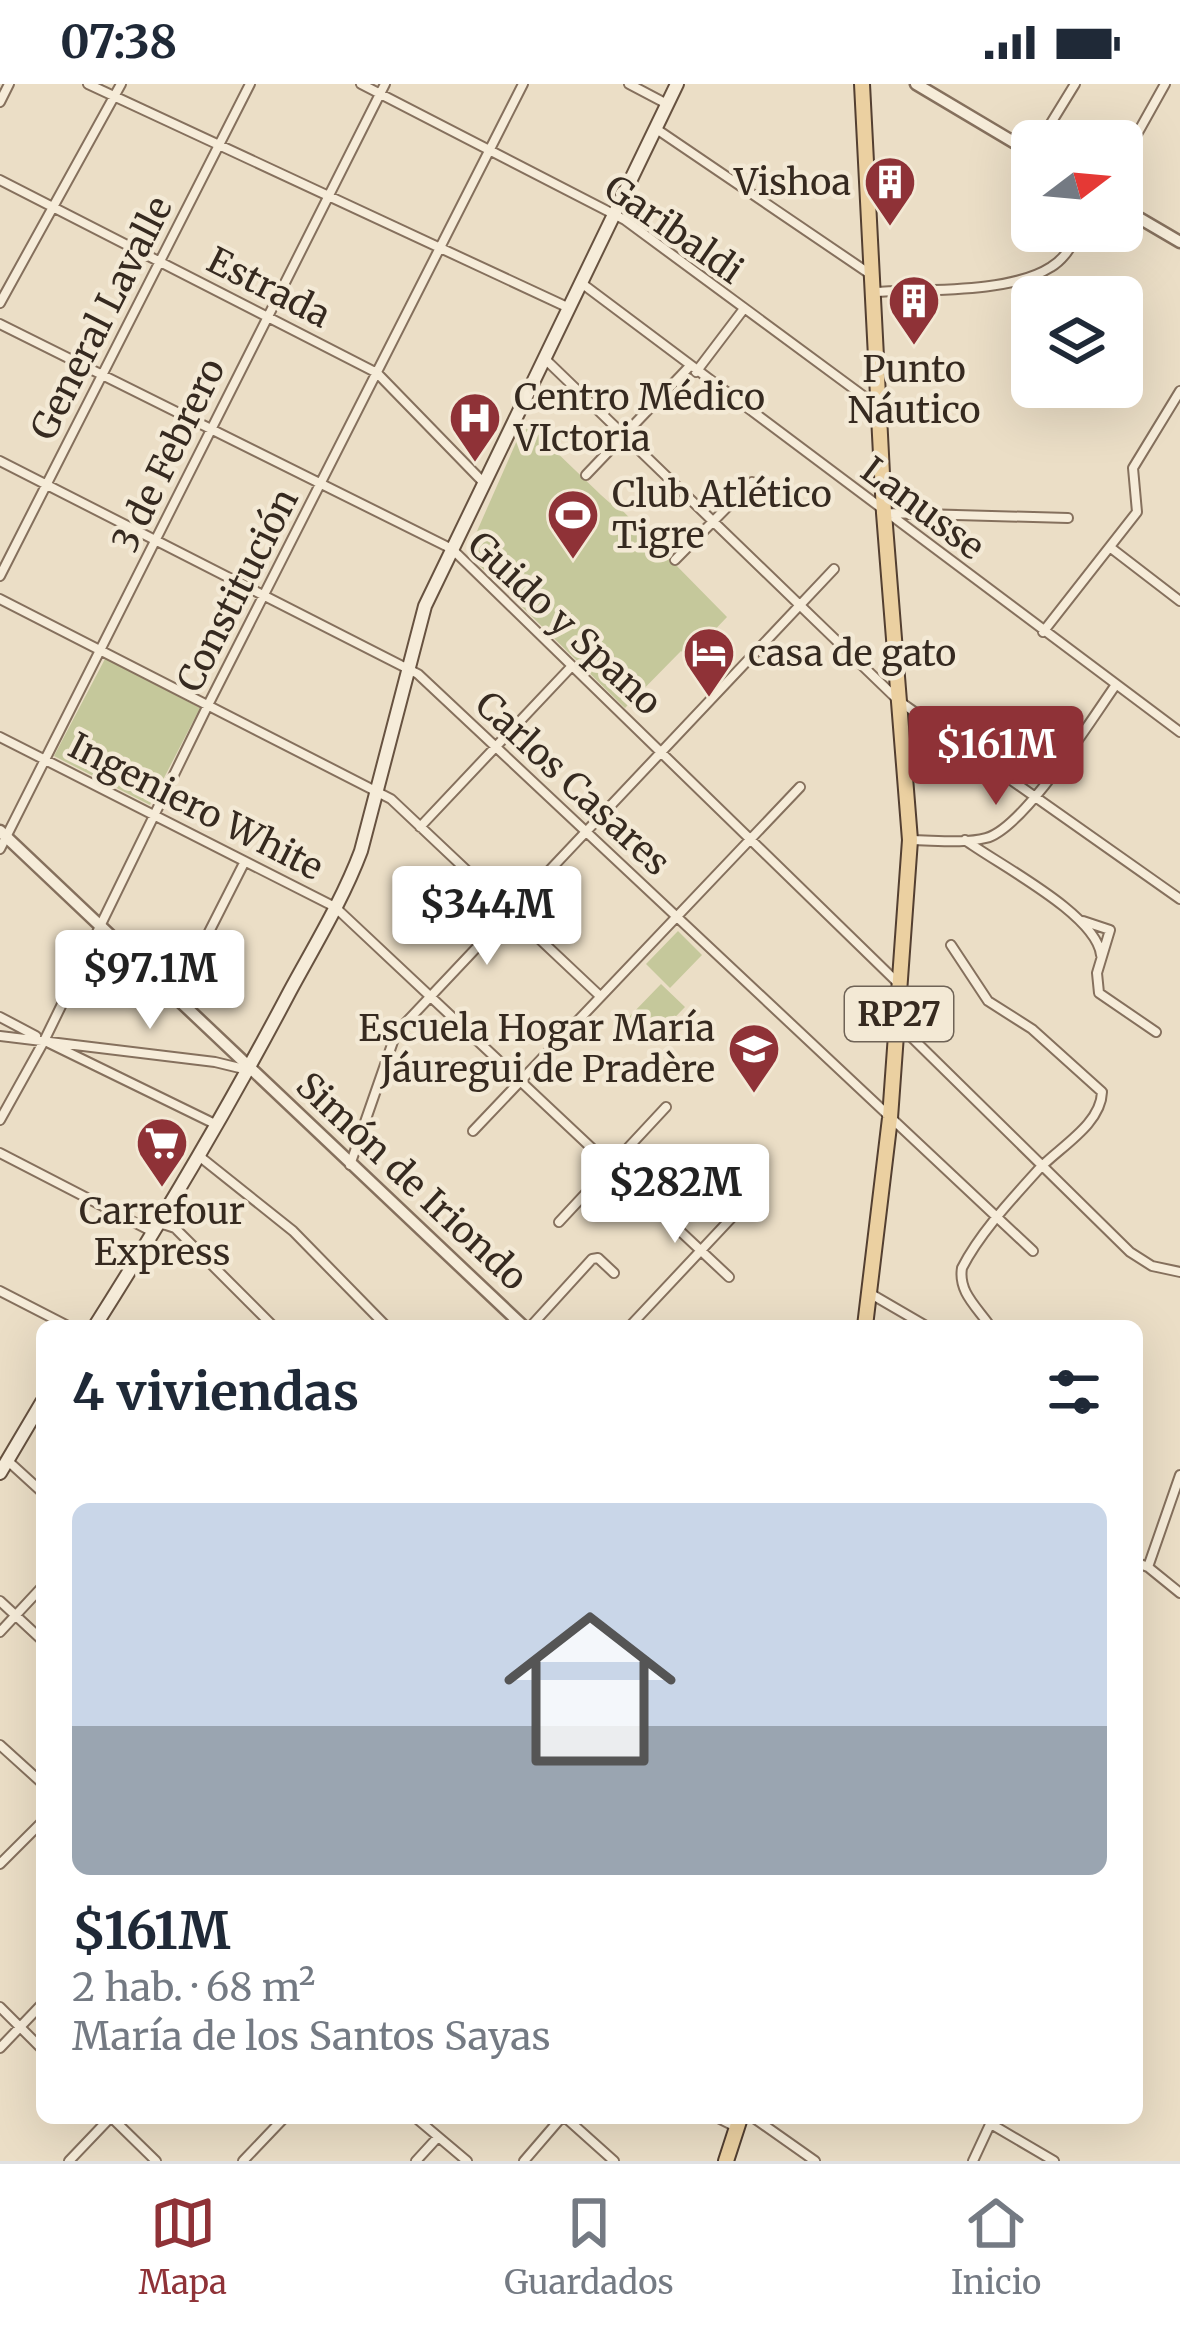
<!DOCTYPE html>
<html lang="es">
<head>
<meta charset="utf-8">
<style>
  :root { --surface:#fff; --page:#f6f6f7; --text:#1f2937; --muted:#747a83; --line:#e0e1e3; --accent:#8f3237 }
  body { margin:0; font-family:Merriweather,serif; background:var(--page); color:var(--text); height:100vh; display:flex; flex-direction:column; font-size:45px; white-space:nowrap }
  * { box-sizing:border-box; margin:0 }
  p { font-size:39px; color:var(--muted) }
  .icon { flex:none; width:66px; height:66px; fill:none; stroke:currentColor; stroke-width:2; stroke-linecap:round; stroke-linejoin:round }
  .map { position:relative; flex:1; overflow:hidden }
  .panel { position:absolute; left:36px; top:1236px; width:1107px; height:804px; display:flex; flex-direction:column; background:var(--surface); border-radius:18px; box-shadow:0 12px 48px #0002 }
  .panel>* { flex:none }
  .needle { width:78px; rotate:74deg }
  .tools { position:absolute; left:1011px; top:36px; display:grid; gap:24px }
  .tools a { display:grid; place-items:center; width:132px; height:132px; border-radius:18px; background:var(--surface); box-shadow:0 12px 48px #0002; font-size:60px }
  .price { position:absolute; translate:-50% -102px; padding:0 27px; border-radius:12px; background:#fff; color:#222; font-size:39px; line-height:78px; filter:drop-shadow(0 3px 6px #0008) }
  .price::after { content:''; position:absolute; left:50%; top:72px; width:36px; height:27px; margin-left:-18px; background:inherit; clip-path:polygon(0 0,100% 0,50% 100%) }
  .price.on { background:var(--accent); color:#fff }
  ul { padding:0; list-style:none }
  li { display:grid; align-content:center; gap:24px; height:636px; padding:0 36px }
  li span { display:grid; place-items:center; height:372px; border-radius:18px; color:#555 }
  li>.icon { margin-inline-start:auto }
  span .icon { width:216px; height:216px; fill:#fffc; stroke-width:1 }
  li b { font-size:51px }
  h2 { display:flex; justify-content:space-between; align-items:center; height:144px; padding:0 36px; font-size:51px }
  .status { display:flex; justify-content:space-between; align-items:center; height:84px; padding:0 60px; background:var(--surface); direction:ltr }
  .status svg { height:33px; fill:currentColor }
  .menu { display:flex; justify-content:space-around; align-items:center; height:168px; border-top:3px solid var(--line); background:var(--surface); font-size:33px; color:var(--muted) }
  .menu a { display:grid; justify-items:center; gap:6px }
  .menu .on { color:var(--accent) }
  .map>svg:first-child { display:block }
</style>
</head>
<body>
<div class="status"><b>07:38</b><svg viewBox="0 0 49 12"><path d="M0 12V9h3v3zM5 12V6h3v6zM10 12V3h3v9zM15 12V0h3v12zM26 1h20v11H26zM47 4h2v5h-2z"/></svg></div>
<div class="map">
<svg width="1180" height="2077" viewBox="0 0 1180 2077">
  <rect width="100%" height="100%" fill="#ebdec6"/>
  <path fill="#c5c89b" d="M525,338L601,411L610,419L613,417L727,533L689,573L681,567L625,624L511,512L510,505L506,506L467,470Z
    M106,573L200,624L150,721L54,672Z
    M678,847L702,871L670,904L646,880Z
    M661,900L685,923L653,956L629,933Z"/>
  <g fill="none" stroke-linecap="round" stroke-linejoin="round">
    <g stroke="#85705d" stroke-width="12">
      <path id="minor" d="M88,0L567,223
        M361,0L625,136L877,322
        M629,0L667,20
        M0,18L9,0
        M655,44L870,190
        M1040,57L1075,0
        M1122,77L1165,0
        M0,96L377,289L484,399
        M580,198L1180,648
        M875,208C924,205 1009,210 1051,183C1065,175 1072,160 1081,147
        M0,219L121,0
        M0,240L452,465L900,901
        M544,274L899,617L1180,815
        M696,288L743,226
        M0,377L418,590L1033,1167
        M586,391L689,283
        M885,429L1068,434
        M1111,464L1180,517
        M675,476L752,398
        M0,492L250,0
        M0,515L391,715L600,912
        M1043,548L1137,428L1133,384L1180,307
        M0,653L335,823L729,1193
        M420,743L571,583
        M910,756C934,756 963,760 986,754C1023,745 1091,636 1115,602
        M965,756C999,781 1096,830 1101,871
        M0,765L385,0
        M1083,837L1110,846L1097,889L1099,909L1156,948
        M951,861L988,917L1032,945L1102,1008C1101,1041 1058,1064 1038,1086C1011,1116 980,1149 962,1184C958,1208 977,1223 990,1242
        M175,915L244,779
        M0,933L36,952
        M898,940L1130,1168L1152,1182L1180,1188
        M0,952L215,978L248,986
        M49,959L217,1041
        M0,1036L44,957L208,621L523,0
        M473,1047L800,703
        M0,1069L153,1148
        M199,1072L293,1147L386,1242
        M350,1081L396,949L834,485
        M559,1138L666,1023
        M160,1139L175,1144L273,1242
        M0,1207L68,1242
        M871,1210L926,1242
        M531,1242L592,1175L598,1174L614,1189
        M630,1242L752,1112
        M8,1377L42,1408
        M1137,1479L1148,1483L1180,1509
        M1148,1483L1180,1391
        M0,1517L42,1556
        M0,1548L42,1503
        M0,1661L42,1699
        M1137,1682V1716
        M0,1780L42,1738
        M0,1923L42,1965
        M0,1964L42,1920
        M112,2034L156,2077
        M416,2034L467,2077
        M566,2034L614,2077
        M718,2034L736,2043
        M754,2034L815,2077
        M991,2040L1054,2077
        M69,2077L110,2034
        M243,2077L284,2034
        M416,2077L438,2053
        M524,2077L561,2034
        M973,2077L993,2034"/>
    </g>
    <g stroke="#85705d" stroke-width="15">
      <path id="tertiary" d="M916,0L1032,69
        M1122,124L1180,158
        M0,747L523,1242"/>
    </g>
    <g stroke="#675240" stroke-width="16">
      <path id="secondary" d="M95,1242C164,1133 230,1021 290,907C315,861 343,815 361,767L425,522L677,0
        M0,1389L42,1318"/>
    </g>
    <g stroke="#533f31" stroke-width="18">
      <path id="primary" d="M862,0L884,429L910,756L890,1034L865,1242
        M726,2077L740,2034"/>
    </g>
    <use href="#minor" stroke="#f6ecd9" stroke-width="8"/>
    <use href="#tertiary" stroke="#f6ecd9" stroke-width="10"/>
    <use href="#secondary" stroke="#f6ecd9" stroke-width="12"/>
    <use href="#primary" stroke="#ebd0a1" stroke-width="14"/>
  </g>
  <defs>
    <g id="building-pin" transform="scale(2.7)"><path d="M0 17L-7.5 6A9.5 9.5 0 1 1 7.5 6Z" fill="#8f3237" stroke="#f3e9d5"/><path d="M-4-6H4V6H1V3H-1V6H-4ZM-2.5-4.3h1.7v1.8h-1.7ZM.8-4.3h1.7v1.8H.8ZM-2.5-1h1.7V.8h-1.7ZM.8-1h1.7V.8H.8Z" fill="#fff"/></g>
    <g id="hospital-pin" transform="scale(2.7)"><path d="M0 17L-7.5 6A9.5 9.5 0 1 1 7.5 6Z" fill="#8f3237" stroke="#f3e9d5"/><path d="M-5-5h3v3.5h4V-5h3V5h-3V1.5h-4V5h-3Z" fill="#fff"/></g>
    <g id="stadium-pin" transform="scale(2.7)"><path d="M0 17L-7.5 6A9.5 9.5 0 1 1 7.5 6Z" fill="#8f3237" stroke="#f3e9d5"/><path d="M0-5a6.5 5 0 1 0 0 10a6.5 5 0 1 0 0-10ZM-3.5-1.8h7v3.6h-7Z" fill="#fff"/></g>
    <g id="hotel-pin" transform="scale(2.7)"><path d="M0 17L-7.5 6A9.5 9.5 0 1 1 7.5 6Z" fill="#8f3237" stroke="#f3e9d5"/><path d="M-6-4.5h1.5V1H6V5H4.5V3h-9V5H-6ZM-4 0a1.8 1.8 0 1 1 3.6 0ZM.5 0V-2.5h3Q6-2.5 6 0Z" fill="#fff"/></g>
    <g id="school-pin" transform="scale(2.7)"><path d="M0 17L-7.5 6A9.5 9.5 0 1 1 7.5 6Z" fill="#8f3237" stroke="#f3e9d5"/><path d="M0-5L7-2L0 1L-7-2ZM-4 1L0 2.5L4 1V4Q0 6-4 4Z" fill="#fff"/></g>
    <g id="supermarket-pin" transform="scale(2.7)"><path d="M0 17L-7.5 6A9.5 9.5 0 1 1 7.5 6Z" fill="#8f3237" stroke="#f3e9d5"/><path d="M-6-5.5h2.5l.6 2H6L4.5 2H-2.5L-4.4-4H-6ZM-1.5 3.2a1.3 1.3 0 1 0 .1 0ZM3 3.2a1.3 1.3 0 1 0 .1 0Z" fill="#fff"/></g>
  </defs>
  <g fill-rule="evenodd">
    <use href="#building-pin" x="890" y="98"/>
    <use href="#building-pin" x="914" y="217"/>
    <use href="#hospital-pin" x="475" y="334"/>
    <use href="#stadium-pin" x="573" y="431"/>
    <use href="#hotel-pin" x="709" y="569"/>
    <use href="#school-pin" x="754" y="965"/>
    <use href="#supermarket-pin" x="162" y="1059"/>
  </g>
  <g text-anchor="middle" stroke-width="9" stroke-linejoin="round" paint-order="stroke">
    <rect fill="#f3e9d5" stroke="#6f6356" stroke-width="3" x="845" y="903" width="108" height="54" rx="9"/>
    <g font-size="33" font-weight="bold" fill="#362a20">
      <text x="899" y="942">RP27</text>
    </g>
    <g font-size="36" fill="#362a20" stroke="#f3e9d5" text-anchor="start">
      <text x="851" y="111" text-anchor="end">Vishoa</text>
      <text x="914" y="298" text-anchor="middle">Punto<tspan x="914" dy="41">Náutico</tspan></text>
      <text x="514" y="326">Centro Médico<tspan x="514" dy="41">VIctoria</tspan></text>
      <text x="612" y="423">Club Atlético<tspan x="612" dy="41">Tigre</tspan></text>
      <text x="748" y="582">casa de gato</text>
      <text x="715" y="957" text-anchor="end">Escuela Hogar María<tspan x="715" dy="41">Jáuregui de Pradère</tspan></text>
      <text x="162" y="1140" text-anchor="middle">Carrefour<tspan x="162" dy="41">Express</tspan></text>
    </g>
    <g font-size="36" fill="#362a20" stroke="#f3e9d5">
      <text transform="translate(674 145) rotate(35)" y="13">Garibaldi</text>
      <text transform="translate(269 203) rotate(27)" y="13">Estrada</text>
      <text transform="translate(101 234) rotate(-63)" y="13">General Lavalle</text>
      <text transform="translate(168 371) rotate(-64)" y="13">3 de Febrero</text>
      <text transform="translate(923 424) rotate(37)" y="13">Lanusse</text>
      <text transform="translate(237 506) rotate(-63)" y="13">Constitución</text>
      <text transform="translate(565 539) rotate(43)" y="13">Guido y Spano</text>
      <text transform="translate(573 699) rotate(43)" y="13">Carlos Casares</text>
      <text transform="translate(196 722) rotate(27)" y="13">Ingeniero White</text>
      <text transform="translate(412 1097) rotate(43)" y="13">Simón de Iriondo</text>
    </g>
  </g>
</svg>
<div class="tools">
<a><svg class="needle" viewBox="-14 -14 28 28"><path d="M0-13l5 13h-10z" fill="#e53935"/><path d="M0 13l5-13h-10z" fill="#747a83"/></svg></a>
<a><svg class="icon" aria-label="layers" viewBox="0 0 24 24"><path d="M12 4l9 5-9 5-9-5zM3 14l9 5 9-5"/></svg></a>
</div>
<b class="price on" style="left:996px;top:724px">$161M</b>
<b class="price" style="left:487px;top:884px">$344M</b>
<b class="price" style="left:150px;top:948px">$97.1M</b>
<b class="price" style="left:675px;top:1162px">$282M</b>
<section class="panel">
<h2>4 viviendas<svg class="icon" aria-label="filters" viewBox="0 0 24 24"><path d="M4 7h16M4 17h16"/><circle cx="9" cy="7" r="2"/><circle cx="15" cy="17" r="2"/></svg></h2>
<ul>
<li><span style="background:linear-gradient(#c9d6e8 60%,#9aa5b1 0)"><svg class="icon" aria-label="home" viewBox="0 0 24 24"><path d="M3 11l9-7 9 7M6 9v11h12V9"/></svg></span><div><b>$161M</b><p>2 hab. · 68 m²</p><p>María de los Santos Sayas</p></div></li>
</ul>
</section>
</div>
<nav class="menu">
<a class="on"><svg class="icon" aria-label="map" viewBox="0 0 24 24"><path d="M3 6l6-2 6 2 6-2v14l-6 2-6-2-6 2zM9 4v14M15 6v14"/></svg>Mapa</a>
<a><svg class="icon" aria-label="saved" viewBox="0 0 24 24"><path d="M7 4h10v16l-5-4-5 4z"/></svg>Guardados</a>
<a><svg class="icon" aria-label="home" viewBox="0 0 24 24"><path d="M3 11l9-7 9 7M6 9v11h12V9"/></svg>Inicio</a>
</nav>
</body>
</html>
